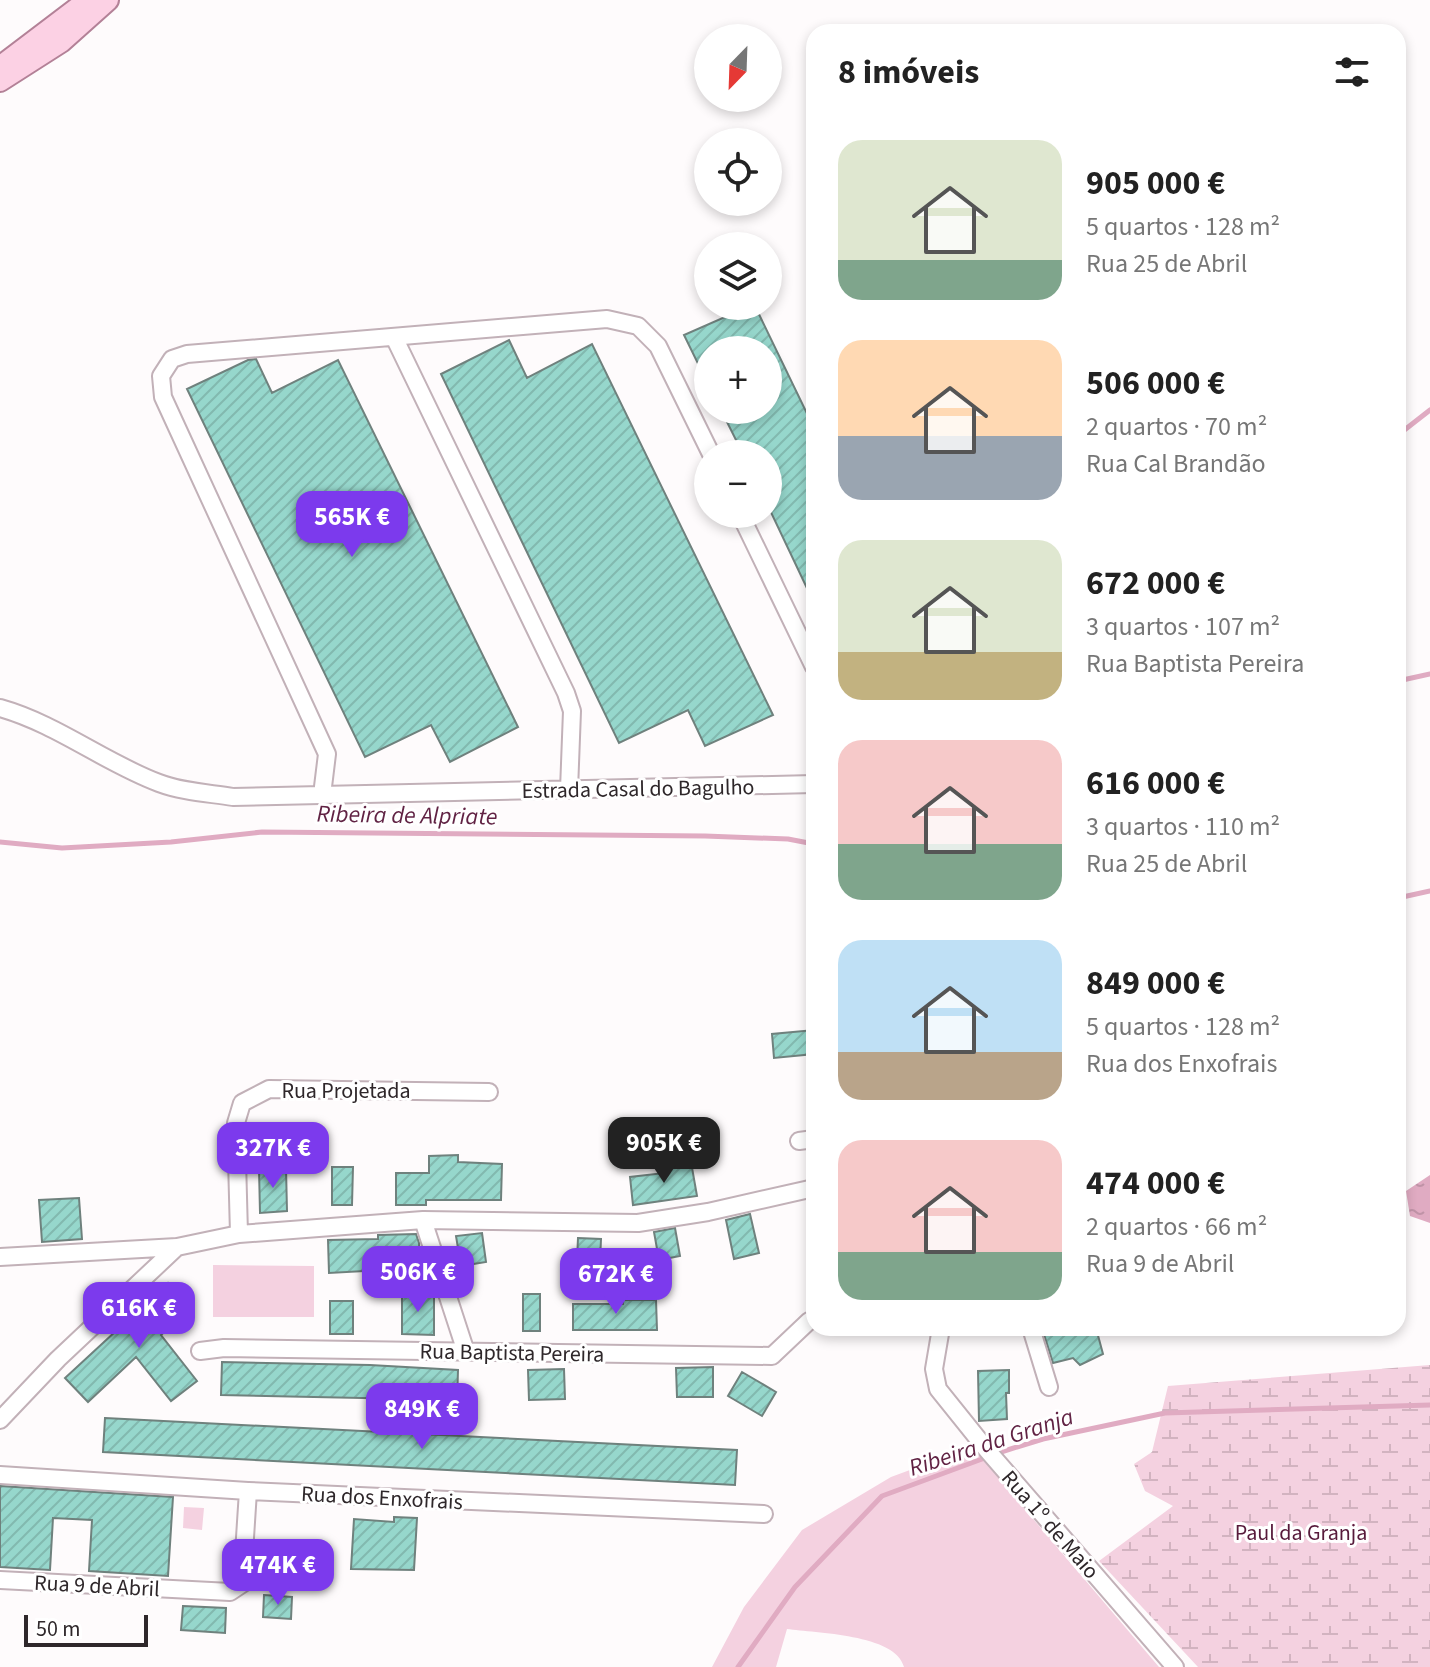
<!DOCTYPE html>
<html lang="pt">
<head>
<meta charset="utf-8">
<style>
  :root { --surface:#fff; --page:#f6f6f6; --text:#222; --muted:#767676; --accent:#7c3aed }
  body { margin:0; font-family:"Source Sans 3",sans-serif; background:var(--page); color:var(--text); height:100vh; display:flex; flex-direction:column; font-size:30px; white-space:nowrap }
  * { box-sizing:border-box; margin:0 }
  p { font-size:26px; color:var(--muted) }
  .icon { flex:none; width:44px; height:44px; fill:none; stroke:currentColor; stroke-width:2; stroke-linecap:round; stroke-linejoin:round }
  .map { position:relative; flex:1; overflow:hidden }
  .details { position:absolute; left:806px; top:24px; width:600px; height:1312px; display:flex; flex-direction:column; background:var(--surface); border-radius:24px; box-shadow:0 4px 12px #0003 }
  .details>* { flex:none }
  .needle { width:52px; rotate:203deg }
  .tools { position:absolute; left:694px; top:24px; display:grid; gap:16px }
  .tools a { display:grid; place-items:center; width:88px; height:88px; border-radius:50%; background:var(--surface); box-shadow:0 4px 12px #0003; font-size:40px }
  .scale { position:absolute; left:24px; bottom:20px; width:124px; box-sizing:border-box; padding-left:8px; border:4px solid #2e272a; border-top:0; font-size:22px; line-height:28px; white-space:nowrap; color:#2e272a; -webkit-text-stroke:6px #fff; paint-order:stroke }
  .price { position:absolute; translate:-50% -68px; padding:0 18px; border-radius:16px; background:var(--accent); color:#fff; font-size:26px; line-height:52px; filter:drop-shadow(0 2px 4px #0008) }
  .price::after { content:''; position:absolute; left:50%; top:48px; width:24px; height:18px; margin-left:-12px; background:inherit; clip-path:polygon(0 0,100% 0,50% 100%) }
  .price.on { background:#222; color:#fff }
  ul { padding:0; list-style:none }
  li { display:flex; align-items:center; gap:24px; height:200px; padding:0 32px }
  li span { display:grid; place-items:center; flex:none; width:224px; height:160px; border-radius:24px; color:#555 }
  li>.icon { margin-inline-start:auto }
  span .icon { width:96px; height:96px; fill:#fffc; stroke-width:1 }
  li b { font-size:34px }
  h2 { display:flex; justify-content:space-between; align-items:center; height:96px; padding:0 32px; font-size:34px }
  .map>svg:first-child { display:block }
</style>
</head>
<body>
<div class="map">
<svg width="1430" height="1667" viewBox="0 0 1430 1667">
  <defs>
    <pattern id="wetland-marsh" width="20" height="14" patternUnits="userSpaceOnUse" patternTransform="scale(2)"><rect width="20" height="14" fill="#f4d1e0"/><path d="M1 5h8M5 5V1M11 12h8M15 12V8" fill="none" stroke="#d2b3c0"/></pattern>
    <pattern id="water-ripples" width="26" height="14" patternUnits="userSpaceOnUse" patternTransform="scale(2)"><rect width="26" height="14" fill="#e0abc2"/><path d="M2 4q2-2 4 0t4 0M15 11q2-2 4 0t4 0" fill="none" stroke="#c093a7"/></pattern>
    <pattern id="building-hatch" width="6" height="6" patternUnits="userSpaceOnUse" patternTransform="scale(2)"><rect width="6" height="6" fill="#96d7cc"/><path d="M-1 1l2-2M0 6l6-6M5 7l2-2" fill="none" stroke="#82b9af"/></pattern>
  </defs>
  <rect width="100%" height="100%" fill="#fefbfc"/>
  <path fill="#f4d1e0" d="M213,1265L314,1266V1317H213Z
    M972,1447L1159,1667H904C896,1634 815,1633 787,1629L776,1667H712L744,1607L802,1530L891,1477Z
    M184,1507L204,1508L202,1530L183,1528Z"/>
  <path fill="url(#wetland-marsh)" d="M1430,1365V1667H1198L1099,1561L1173,1506L1145,1491L1134,1464L1152,1452L1168,1386Z"/>
  <path fill="url(#water-ripples)" d="M1430,1175V1223L1410,1216L1406,1191Z"/>
  <g fill="none" stroke-linecap="round" stroke-linejoin="round">
    <path stroke="#e0abc2" stroke-width="5" d="M1398,435L1430,410
      M1398,681L1430,674
      M0,842L62,848L171,842L262,832L705,836L788,839L814,844
      M1398,898L1430,891
      M738,1667L795,1587L882,1496L1001,1452L1043,1439L1165,1413L1430,1405"/>
  </g>
  <path fill="url(#building-hatch)" stroke="#6f817d" stroke-width="2" d="M750,306H755L814,428V603L768,506V454H743L721,410H768V350H708V384L684,335Z
    M509,340L527,378L592,344L773,715L705,746L688,710L619,743L441,374Z
    M256,359L272,393L338,360L518,727L450,762L431,725L365,757L187,389L248,360Z
    M814,1030V1054L774,1058L772,1034Z
    M458,1155V1162L502,1164L501,1200H426V1205H396V1173H429V1156Z
    M691,1162L697,1196L633,1205L630,1177L665,1173L664,1167Z
    M332,1167H353L352,1205H332Z
    M286,1168L287,1211L260,1213L259,1169Z
    M79,1198L82,1239L42,1242L39,1200Z
    M750,1214L759,1253L734,1259L726,1220Z
    M675,1228L680,1256L659,1260L654,1232Z
    M482,1233L486,1262L461,1266L456,1236Z
    M416,1234L419,1243L420,1268L329,1273L328,1240L378,1239V1235Z
    M578,1238L601,1239L600,1262L577,1260Z
    M168,1283L191,1307L161,1335L197,1381L171,1401L136,1357L88,1402L65,1378Z
    M402,1294H434V1335L402,1334Z
    M523,1294H540V1331H523Z
    M623,1300H656L657,1330H573V1304H623Z
    M330,1301H353V1334H330Z
    M1042,1328H1096L1103,1354L1080,1365L1073,1358L1053,1363Z
    M222,1362L370,1365L458,1370L457,1403H438V1397L409,1396V1399L221,1395Z
    M713,1367V1397H677L676,1368Z
    M564,1369L565,1399L529,1400L528,1370Z
    M1009,1370V1393H1006L1007,1419L979,1421L978,1371Z
    M742,1372L776,1392L762,1416L728,1396Z
    M105,1418L737,1450L735,1485L103,1452Z
    M0,1486L173,1497L168,1576L89,1571L92,1520L53,1518L50,1570L0,1567Z
    M394,1517L417,1518L414,1570L351,1569L354,1519L394,1522Z
    M264,1595L292,1597L291,1619L263,1617Z
    M183,1606L226,1608L225,1633L181,1630Z"/>
  <g fill="none" stroke-linecap="round" stroke-linejoin="round">
    <g stroke="#c2b1b8" stroke-width="20">
      <path id="minor" d="M394,337L566,693L572,711L569,790
        M740,514L814,667
        M0,708C57,724 105,763 159,783C183,792 208,793 233,797L814,784
        M322,795L327,754L163,397L161,376L172,359L187,354L607,319L638,326L658,346L711,454
        M799,1141L814,1139
        M423,1220L466,1352
        M239,1234L236,1123L242,1103L269,1089L489,1092
        M0,1257L177,1247
        M941,1328L934,1369L938,1389L987,1450L1175,1667
        M1031,1328L1049,1387
        M200,1351L224,1348L772,1356L809,1321
        M0,1420L58,1359L177,1247L239,1234L423,1220L638,1223L708,1212L814,1188
        M0,1475L248,1491L764,1514
        M0,1580L230,1592L242,1584L248,1491"/>
    </g>
    <g stroke="#b38197" stroke-width="24">
      <path id="major" d="M5,63L88,0
        M0,81L61,42L108,0"/>
    </g>
    <use href="#minor" stroke="#fff" stroke-width="16"/>
    <use href="#major" stroke="#fcd1e4" stroke-width="20"/>
  </g>
  <g text-anchor="middle" stroke-width="6" stroke-linejoin="round" paint-order="stroke">
    <g font-size="22" fill="#2e272a" stroke="#fff">
      <text transform="translate(638 788) rotate(-1)" y="8">Estrada Casal do Bagulho</text>
      <text x="346" y="1098">Rua Projetada</text>
      <text transform="translate(512 1352) rotate(1)" y="8">Rua Baptista Pereira</text>
      <text transform="translate(382 1497) rotate(3)" y="8">Rua dos Enxofrais</text>
      <text transform="translate(1051 1524) rotate(49)" y="8">Rua 1º de Maio</text>
      <text transform="translate(97 1585) rotate(3)" y="8">Rua 9 de Abril</text>
    </g>
    <g font-size="22" fill="#571a3b" stroke="#fff">
      <text x="1301" y="1540">Paul da Granja</text>
    </g>
    <g font-size="24" font-style="italic" fill="#612344" stroke="#fff">
      <text transform="translate(407 815) rotate(1)" y="8">Ribeira de Alpriate</text>
      <text transform="translate(991 1442) rotate(-18)" y="8">Ribeira da Granja</text>
    </g>
  </g>
</svg>
<div class="tools">
<a><svg class="needle" viewBox="-14 -14 28 28"><path d="M0-13l5 13h-10z" fill="#e53935"/><path d="M0 13l5-13h-10z" fill="#767676"/></svg></a>
<a><svg class="icon" aria-label="locate" viewBox="0 0 24 24"><circle cx="12" cy="12" r="6"/><path d="M12 2v4M12 18v4M2 12h4M18 12h4"/></svg></a>
<a><svg class="icon" aria-label="layers" viewBox="0 0 24 24"><path d="M12 4l9 5-9 5-9-5zM3 14l9 5 9-5"/></svg></a>
<a>+</a>
<a>−</a>
</div>
<div class="scale">50 m</div>
<b class="price" style="left:352px;top:559px">565K €</b>
<b class="price on" style="left:664px;top:1185px">905K €</b>
<b class="price" style="left:273px;top:1190px">327K €</b>
<b class="price" style="left:418px;top:1314px">506K €</b>
<b class="price" style="left:616px;top:1316px">672K €</b>
<b class="price" style="left:139px;top:1350px">616K €</b>
<b class="price" style="left:422px;top:1451px">849K €</b>
<b class="price" style="left:278px;top:1607px">474K €</b>
<section class="details">
<h2>8 imóveis<svg class="icon" aria-label="filters" viewBox="0 0 24 24"><path d="M4 7h16M4 17h16"/><circle cx="9" cy="7" r="2"/><circle cx="15" cy="17" r="2"/></svg></h2>
<ul>
<li><span style="background:linear-gradient(#dfe7d0 75%,#7fa58c 0)"><svg class="icon" aria-label="home" viewBox="0 0 24 24"><path d="M3 11l9-7 9 7M6 9v11h12V9"/></svg></span><div><b>905 000 €</b><p>5 quartos · 128 m²</p><p>Rua 25 de Abril</p></div></li>
<li><span style="background:linear-gradient(#ffd9b3 60%,#9aa5b1 0)"><svg class="icon" aria-label="home" viewBox="0 0 24 24"><path d="M3 11l9-7 9 7M6 9v11h12V9"/></svg></span><div><b>506 000 €</b><p>2 quartos · 70 m²</p><p>Rua Cal Brandão</p></div></li>
<li><span style="background:linear-gradient(#dfe7d0 70%,#c2b280 0)"><svg class="icon" aria-label="home" viewBox="0 0 24 24"><path d="M3 11l9-7 9 7M6 9v11h12V9"/></svg></span><div><b>672 000 €</b><p>3 quartos · 107 m²</p><p>Rua Baptista Pereira</p></div></li>
<li><span style="background:linear-gradient(#f6c9c9 65%,#7fa58c 0)"><svg class="icon" aria-label="home" viewBox="0 0 24 24"><path d="M3 11l9-7 9 7M6 9v11h12V9"/></svg></span><div><b>616 000 €</b><p>3 quartos · 110 m²</p><p>Rua 25 de Abril</p></div></li>
<li><span style="background:linear-gradient(#bfe0f5 70%,#b9a48a 0)"><svg class="icon" aria-label="home" viewBox="0 0 24 24"><path d="M3 11l9-7 9 7M6 9v11h12V9"/></svg></span><div><b>849 000 €</b><p>5 quartos · 128 m²</p><p>Rua dos Enxofrais</p></div></li>
<li><span style="background:linear-gradient(#f6c9c9 70%,#7fa58c 0)"><svg class="icon" aria-label="home" viewBox="0 0 24 24"><path d="M3 11l9-7 9 7M6 9v11h12V9"/></svg></span><div><b>474 000 €</b><p>2 quartos · 66 m²</p><p>Rua 9 de Abril</p></div></li>
</ul>
</section>
</div>
</body>
</html>
